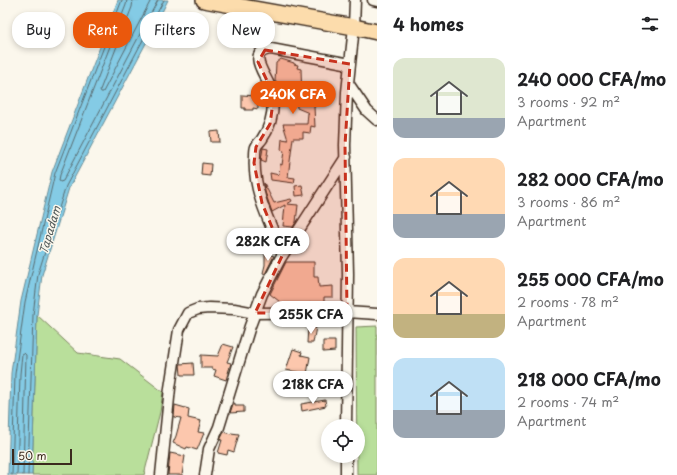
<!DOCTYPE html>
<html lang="en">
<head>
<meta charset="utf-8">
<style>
  :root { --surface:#fff; --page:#f2f2f2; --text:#202124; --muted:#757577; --accent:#ea580c }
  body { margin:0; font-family:"Playpen Sans",sans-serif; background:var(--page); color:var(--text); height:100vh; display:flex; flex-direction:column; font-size:15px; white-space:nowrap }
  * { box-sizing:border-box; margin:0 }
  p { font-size:13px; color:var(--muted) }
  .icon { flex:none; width:22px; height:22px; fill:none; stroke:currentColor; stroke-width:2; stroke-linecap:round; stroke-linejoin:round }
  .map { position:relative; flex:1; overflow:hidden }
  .drawer { display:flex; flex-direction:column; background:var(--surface); width:300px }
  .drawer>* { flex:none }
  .guide { position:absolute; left:12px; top:12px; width:305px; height:36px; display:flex; gap:8px }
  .buttons { position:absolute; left:321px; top:419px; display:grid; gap:8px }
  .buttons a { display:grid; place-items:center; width:44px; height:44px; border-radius:50%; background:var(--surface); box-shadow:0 2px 6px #0003; font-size:20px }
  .scale { position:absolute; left:12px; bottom:10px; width:60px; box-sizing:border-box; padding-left:4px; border:2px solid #3b2a1e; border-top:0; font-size:11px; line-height:14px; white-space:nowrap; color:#3b2a1e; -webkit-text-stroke:3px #fbf7ec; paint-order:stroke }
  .price { position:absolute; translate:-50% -34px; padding:0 9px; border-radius:14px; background:#fff; color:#222; font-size:13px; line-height:26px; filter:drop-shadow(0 1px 2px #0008) }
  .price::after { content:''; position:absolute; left:50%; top:24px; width:12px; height:9px; margin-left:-6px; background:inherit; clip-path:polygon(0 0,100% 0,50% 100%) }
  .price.active { background:var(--accent); color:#fff }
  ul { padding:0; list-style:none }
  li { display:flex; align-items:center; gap:12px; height:100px; padding:0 16px }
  li span { display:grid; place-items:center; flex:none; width:112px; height:80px; border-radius:12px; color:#555 }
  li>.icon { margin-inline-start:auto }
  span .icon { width:48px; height:48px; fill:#fffc; stroke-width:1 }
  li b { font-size:17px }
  h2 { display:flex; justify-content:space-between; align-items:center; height:48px; padding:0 16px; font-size:17px }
  .chip { padding:0 14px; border-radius:16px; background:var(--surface); box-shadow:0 2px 6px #0003; font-size:14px; line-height:36px }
  .chip.active { background:var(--accent); color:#fff }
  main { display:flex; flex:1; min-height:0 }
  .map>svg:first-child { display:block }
</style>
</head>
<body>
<main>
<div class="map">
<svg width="377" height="475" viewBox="0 0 377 475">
  <rect width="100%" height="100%" fill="#fbf7ec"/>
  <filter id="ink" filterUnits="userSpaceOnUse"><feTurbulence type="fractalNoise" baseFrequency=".025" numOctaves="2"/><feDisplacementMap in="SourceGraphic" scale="8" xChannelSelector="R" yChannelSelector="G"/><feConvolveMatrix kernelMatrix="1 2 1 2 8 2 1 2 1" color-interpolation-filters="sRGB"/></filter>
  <g filter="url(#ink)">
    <path fill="#b9df9b" stroke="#7a845c" d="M37,315L78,353L120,359L163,392L160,412L144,475H32Z
      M377,326V475H357L356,327Z"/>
    <path fill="#84cbe5" stroke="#678b95" d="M118,0H168L153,30L69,188L42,275L37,315L32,475H8L11,373L21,301L52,172Z"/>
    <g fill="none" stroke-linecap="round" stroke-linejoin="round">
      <path stroke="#586a6e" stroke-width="1" d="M127,0L126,5L60,175L59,180L60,182L63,181L158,0
        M133,0L132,7L100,90L101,92H103L151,0
        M12,475L15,374L25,302L55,173L122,0
        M17,475L20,374L22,354L24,353L26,355L23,475
        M28,475L33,315L38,274L66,186L164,0"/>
    </g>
    <path fill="#fcc7ad" stroke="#3b2a1e" d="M281,59L294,63V64L298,65L297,68L301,69L302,101H309V95H313L314,101H323L314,107L315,127L311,126L310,133L303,132V138H293L288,177L295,178L294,183L271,180L270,173L279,175L280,164L282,165L284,151L281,150L282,139L288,140L283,124H307L308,113H309L297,108L296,86L281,85V83L275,82L276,63Z
      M242,95L258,96V109L253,108V110H245V108H242Z
      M219,131L220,142H211L210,132Z
      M263,148L268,149L266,162L261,160Z
      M202,163L211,164L210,176L201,175Z
      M264,183L274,203L291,199L292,201L287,204L298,205L296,222L293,227L283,226L285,205L272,212L265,192Z
      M302,185L304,195L296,196L295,186Z
      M265,253L274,256L265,274L263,273L265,265Z
      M286,262H314V277H318L319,287L333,286V297H324V306H316V303L284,305L270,294Z
      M308,327H316L313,343H307Z
      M323,341H335V351L323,352Z
      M223,344L233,347L227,362L231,363L226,380L214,376L216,370L212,369V368H201V355L218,356Z
      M293,349L302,352L301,355L310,357L307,374L286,370Z
      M193,363L194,375H181L180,364Z
      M325,400L326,406L302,411L301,404Z
      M235,403V406H244V412L230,413L233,404Z
      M175,405L189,409L188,418L201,421L198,432L204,433L197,450L187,447L186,449L173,443L176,436L181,418L174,417Z
      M224,432L231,434V433L239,434L234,452L228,450L227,455L218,453L222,440H220Z
      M170,453L185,456L182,475H168Z"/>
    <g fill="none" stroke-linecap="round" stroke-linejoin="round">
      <g stroke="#3b2a1e" stroke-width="13">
        <path id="minor" d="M373,0L377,1
          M348,83L367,111L377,120
          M283,254C270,223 252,190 255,156C255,153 255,149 256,147C257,144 260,142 262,139C269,129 273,115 273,102C273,98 272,93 271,90C268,77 244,52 271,49L350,64
          M346,426L348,274L345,145L347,92L354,27L355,0
          M161,475L170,388L179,330L188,313L198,309L209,308L234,309L255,313L347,312L377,314
          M205,475L209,449L219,427L250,326L262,294L280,259L346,157
          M346,475V456"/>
      </g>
      <g stroke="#3b2a1e" stroke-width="18">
        <path id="highway" d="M204,0L354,27L377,32"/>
      </g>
      <use href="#minor" stroke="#fbf7ec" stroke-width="10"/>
      <use href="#highway" stroke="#fcdcac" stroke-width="15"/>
    </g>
  </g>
  <path fill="#c8321e" fill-opacity="0.2" stroke="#c8321e" stroke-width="3" stroke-dasharray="8 5" stroke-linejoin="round" d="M265,50L350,64L345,145L347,312L255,313L283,254L262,203L254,163L256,147L270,124L273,102L271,89L258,62Z"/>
  <g text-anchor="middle" stroke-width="3" stroke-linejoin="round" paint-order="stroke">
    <g font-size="11" font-style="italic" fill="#515a5a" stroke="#fbf7ec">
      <text transform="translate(50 230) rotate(-73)" y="4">Tapadam</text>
    </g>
  </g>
</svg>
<div class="buttons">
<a><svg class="icon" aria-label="locate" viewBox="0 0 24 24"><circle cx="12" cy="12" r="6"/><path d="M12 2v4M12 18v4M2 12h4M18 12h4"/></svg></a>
</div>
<div class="scale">50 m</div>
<b class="price active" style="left:293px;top:115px">240K CFA</b>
<b class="price" style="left:268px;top:262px">282K CFA</b>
<b class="price" style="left:311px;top:335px">255K CFA</b>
<b class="price" style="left:313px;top:405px">218K CFA</b>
<div class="guide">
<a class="chip">Buy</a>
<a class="chip active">Rent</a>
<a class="chip">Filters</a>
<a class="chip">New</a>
</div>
</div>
<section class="drawer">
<h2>4 homes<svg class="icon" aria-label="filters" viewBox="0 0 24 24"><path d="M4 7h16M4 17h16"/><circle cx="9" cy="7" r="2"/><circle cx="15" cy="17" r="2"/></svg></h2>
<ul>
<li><span style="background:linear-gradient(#dfe7d0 75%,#9aa5b1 0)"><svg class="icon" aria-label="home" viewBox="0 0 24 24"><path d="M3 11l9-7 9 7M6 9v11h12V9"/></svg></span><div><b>240 000 CFA/mo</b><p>3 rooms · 92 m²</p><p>Apartment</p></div></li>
<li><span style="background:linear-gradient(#ffd9b3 70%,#9aa5b1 0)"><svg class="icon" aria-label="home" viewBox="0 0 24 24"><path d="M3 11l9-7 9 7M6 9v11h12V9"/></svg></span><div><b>282 000 CFA/mo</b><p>3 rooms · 86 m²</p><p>Apartment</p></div></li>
<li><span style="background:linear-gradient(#ffd9b3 70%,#c2b280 0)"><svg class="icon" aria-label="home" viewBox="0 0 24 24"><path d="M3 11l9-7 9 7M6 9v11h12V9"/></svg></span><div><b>255 000 CFA/mo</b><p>2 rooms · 78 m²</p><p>Apartment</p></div></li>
<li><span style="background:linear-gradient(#bfe0f5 65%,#9aa5b1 0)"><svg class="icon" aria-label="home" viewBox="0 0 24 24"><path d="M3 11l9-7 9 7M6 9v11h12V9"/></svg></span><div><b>218 000 CFA/mo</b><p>2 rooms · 74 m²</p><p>Apartment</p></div></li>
</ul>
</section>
</main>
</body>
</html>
